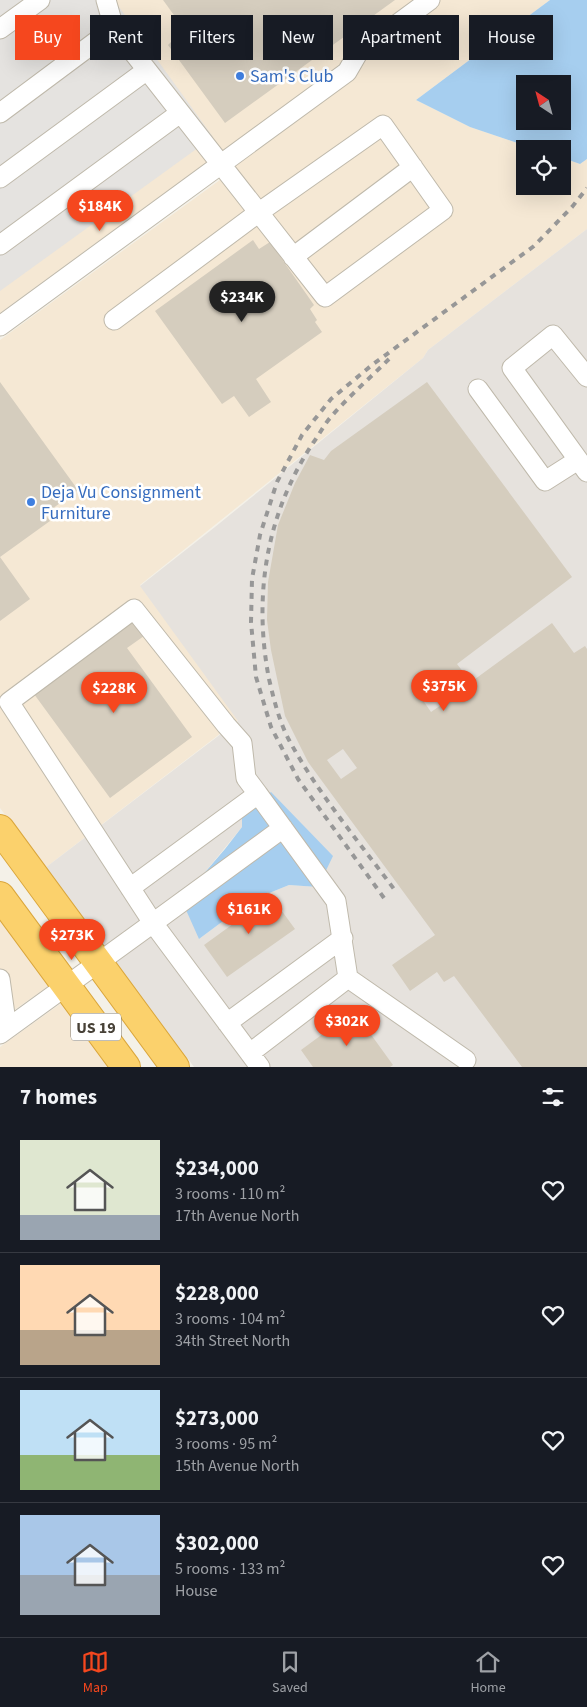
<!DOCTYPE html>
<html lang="en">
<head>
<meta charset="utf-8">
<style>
  :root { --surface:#171b24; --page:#242831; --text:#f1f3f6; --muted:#9ea1a6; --line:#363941; --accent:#f5471e }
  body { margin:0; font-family:"Source Sans 3",sans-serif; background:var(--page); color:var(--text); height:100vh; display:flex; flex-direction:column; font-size:19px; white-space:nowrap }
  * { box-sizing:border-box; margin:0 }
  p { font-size:16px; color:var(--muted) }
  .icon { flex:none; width:28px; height:28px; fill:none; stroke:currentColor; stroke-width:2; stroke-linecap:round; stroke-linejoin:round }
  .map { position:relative; height:1067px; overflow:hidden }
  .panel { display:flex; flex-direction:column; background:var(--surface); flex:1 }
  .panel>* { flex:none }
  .hud { position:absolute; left:15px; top:15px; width:558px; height:45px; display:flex; gap:10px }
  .needle { width:32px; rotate:324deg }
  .controls { position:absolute; left:516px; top:75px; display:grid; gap:10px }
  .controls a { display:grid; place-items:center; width:55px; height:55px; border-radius:0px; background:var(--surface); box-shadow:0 5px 20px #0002; font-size:25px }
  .price { position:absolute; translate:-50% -42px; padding:0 11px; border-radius:18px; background:var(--accent); color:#fff; font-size:16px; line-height:32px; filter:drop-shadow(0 1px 2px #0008) }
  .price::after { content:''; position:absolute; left:50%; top:30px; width:15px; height:11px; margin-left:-8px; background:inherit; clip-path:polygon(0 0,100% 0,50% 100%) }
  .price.current { background:#222; color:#fff }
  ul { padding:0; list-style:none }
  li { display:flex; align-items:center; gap:15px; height:125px; padding:0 20px }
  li+li { border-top:1px solid var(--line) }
  li span { display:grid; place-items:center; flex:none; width:140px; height:100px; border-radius:0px; color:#555 }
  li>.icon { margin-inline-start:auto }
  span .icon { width:60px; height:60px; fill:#fffc; stroke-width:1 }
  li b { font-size:21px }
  h2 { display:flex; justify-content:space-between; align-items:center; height:60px; padding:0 20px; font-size:21px }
  .chip { padding:0 18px; border-radius:0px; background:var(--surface); box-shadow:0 5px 20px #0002; font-size:18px; line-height:45px }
  .chip.current { background:var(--accent); color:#fff }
  .tab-bar { display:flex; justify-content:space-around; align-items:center; height:70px; border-top:1px solid var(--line); background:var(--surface); font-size:14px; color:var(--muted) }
  .tab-bar a { display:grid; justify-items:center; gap:2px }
  .tab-bar .current { color:var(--accent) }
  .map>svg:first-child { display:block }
</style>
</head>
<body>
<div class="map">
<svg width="587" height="1067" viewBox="0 0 587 1067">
  <rect width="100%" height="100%" fill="#f4f1e8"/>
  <path fill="#f5e8d4" d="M0,0H550L416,100L470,127L535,149H525V186H562L563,158L580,164L587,159V229L428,350L423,358L140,585L238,720L45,868L0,808V340L235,169L222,151L0,313Z
    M0,916L50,985L0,1020Z
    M63,1002L111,1067H0V1047Z"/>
  <path fill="#e6e2dd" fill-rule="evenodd" d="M587,229V1067H194L45,868L238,721L140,586L215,527L423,358L428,350ZM242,827L318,887L289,885L250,901L199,939L201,877Z"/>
  <path fill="#e5e3e0" d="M0,0H114L213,137L0,291Z"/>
  <path fill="#a6ceef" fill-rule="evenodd" d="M550,0H587V159L580,164L563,158L562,149H535L470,127L416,100ZM525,84H562V121H525Z
    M271,792L333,856L318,887L289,885L250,901L199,939L178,892L201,877L225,849L242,827V813Z"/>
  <path fill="#d5cdbe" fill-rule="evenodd" d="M163,0H395L225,123L168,45L184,29Z
    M253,240L259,249L270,242L314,305L310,309L317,320L315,322L322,332L256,379L271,402L249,417L234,396L222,404L155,311Z
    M0,382L78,490L45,514L50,521L0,557L30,599L0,621Z
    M427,382L572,577L457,664L471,682L552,623L574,653L585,646L587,649V1067H522L454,976L444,982L437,972L410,991L392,965L435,935L308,762L285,716L271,650L267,620L268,582L278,525L295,483L310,455L324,460L331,451ZM439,678L453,697L431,712L418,693ZM343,749L357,768L341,779L327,760Z
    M133,622L144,636L127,648L192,737L110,798L34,694Z
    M268,892L295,929L227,977L204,945L233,924L229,918L239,911L240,912Z
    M354,1011L393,1065L390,1067H313L301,1050Z"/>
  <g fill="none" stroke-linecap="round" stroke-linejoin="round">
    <g stroke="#bfb9ab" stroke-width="21">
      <path id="minor" d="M106,0L114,28L325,297L443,210L383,125L258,213L114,320
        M0,29L40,0
        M0,113L114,28
        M0,178L147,70
        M0,245L180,113
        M293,257L413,167
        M0,326L347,72L358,53L430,0
        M587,377L553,335L512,368L587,472
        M478,389L545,481L578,460
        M258,794L336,901L348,978
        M130,888L258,794L246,778L242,743L226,725L134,609L9,702L153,923L283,828
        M0,979L7,1029
        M227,1023L343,938
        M0,1034L153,923L260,1067
        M250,1053L348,978L466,1060"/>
    </g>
    <g stroke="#daa63c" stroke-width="30">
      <path id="highway" d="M0,829L175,1067
        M0,896L126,1067"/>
    </g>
    <use href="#minor" stroke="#fff" stroke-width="19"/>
    <use href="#highway" stroke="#fbd16c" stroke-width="28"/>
    <path stroke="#979797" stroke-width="4" stroke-dasharray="6 6" stroke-linecap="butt" d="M389,359C370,378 348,397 330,418C324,425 319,435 313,443C266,514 253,596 269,679C274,700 279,721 289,740C317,792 359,842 394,889
      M384,898L298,779L271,727L256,677L251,622L252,579L260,535L277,482L302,435L331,399L372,365L534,246L572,207L587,188"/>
  </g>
  <g fill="#3f7fe0" stroke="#fff" stroke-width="2">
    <circle cx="240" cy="76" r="5"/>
    <circle cx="31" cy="502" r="5"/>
  </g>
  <g text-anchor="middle" stroke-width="5" stroke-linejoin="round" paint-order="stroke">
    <rect fill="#fff" stroke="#7e7a73" stroke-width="1" x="71" y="1013.5" width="50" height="27" rx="4"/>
    <g font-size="16" font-weight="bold" fill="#474137">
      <text x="96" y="1033">US 19</text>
    </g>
    <g font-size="18" fill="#366cbe" stroke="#fff" text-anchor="start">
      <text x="250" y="82">Sam's Club</text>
      <text x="41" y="498">Deja Vu Consignment<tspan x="41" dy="21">Furniture</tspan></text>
    </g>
  </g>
</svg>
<div class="controls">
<a><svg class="needle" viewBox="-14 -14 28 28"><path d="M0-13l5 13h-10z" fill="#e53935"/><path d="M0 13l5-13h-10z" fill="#9ea1a6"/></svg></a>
<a><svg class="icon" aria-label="locate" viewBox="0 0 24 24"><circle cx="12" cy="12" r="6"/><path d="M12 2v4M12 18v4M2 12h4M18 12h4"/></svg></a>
</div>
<b class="price" style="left:100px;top:232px">$184K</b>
<b class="price current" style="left:242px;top:323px">$234K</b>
<b class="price" style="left:444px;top:712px">$375K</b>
<b class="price" style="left:114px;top:714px">$228K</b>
<b class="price" style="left:249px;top:935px">$161K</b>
<b class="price" style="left:72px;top:961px">$273K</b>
<b class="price" style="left:347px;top:1047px">$302K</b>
<div class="hud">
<a class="chip current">Buy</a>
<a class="chip">Rent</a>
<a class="chip">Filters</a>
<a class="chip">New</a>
<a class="chip">Apartment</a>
<a class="chip">House</a>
</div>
</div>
<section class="panel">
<h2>7 homes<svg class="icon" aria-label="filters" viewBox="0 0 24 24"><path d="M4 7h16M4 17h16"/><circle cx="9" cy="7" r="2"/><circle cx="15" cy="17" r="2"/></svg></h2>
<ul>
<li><span style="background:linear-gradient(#dfe7d0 75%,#9aa5b1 0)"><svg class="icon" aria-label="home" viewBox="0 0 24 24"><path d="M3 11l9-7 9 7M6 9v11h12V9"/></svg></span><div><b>$234,000</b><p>3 rooms · 110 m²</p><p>17th Avenue North</p></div><svg class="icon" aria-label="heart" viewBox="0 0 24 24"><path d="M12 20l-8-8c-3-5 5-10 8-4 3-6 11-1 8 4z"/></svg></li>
<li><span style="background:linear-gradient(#ffd9b3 65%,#b9a48a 0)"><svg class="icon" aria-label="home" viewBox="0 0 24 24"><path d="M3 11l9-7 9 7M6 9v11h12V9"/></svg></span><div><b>$228,000</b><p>3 rooms · 104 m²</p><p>34th Street North</p></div><svg class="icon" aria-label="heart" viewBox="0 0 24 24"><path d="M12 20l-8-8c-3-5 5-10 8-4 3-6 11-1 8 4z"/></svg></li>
<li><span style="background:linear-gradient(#bfe0f5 65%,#8fb573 0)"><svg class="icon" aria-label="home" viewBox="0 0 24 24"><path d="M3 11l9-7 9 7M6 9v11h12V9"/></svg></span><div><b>$273,000</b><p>3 rooms · 95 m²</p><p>15th Avenue North</p></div><svg class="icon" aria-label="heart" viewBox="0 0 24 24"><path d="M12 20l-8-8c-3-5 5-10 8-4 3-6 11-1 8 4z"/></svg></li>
<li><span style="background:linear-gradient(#a9c7e8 60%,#9aa5b1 0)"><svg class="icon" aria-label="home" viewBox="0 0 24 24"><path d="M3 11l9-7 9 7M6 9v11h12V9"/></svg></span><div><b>$302,000</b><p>5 rooms · 133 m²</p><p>House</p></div><svg class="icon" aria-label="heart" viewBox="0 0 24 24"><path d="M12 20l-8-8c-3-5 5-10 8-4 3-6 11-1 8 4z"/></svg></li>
</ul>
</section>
<nav class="tab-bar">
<a class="current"><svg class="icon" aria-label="map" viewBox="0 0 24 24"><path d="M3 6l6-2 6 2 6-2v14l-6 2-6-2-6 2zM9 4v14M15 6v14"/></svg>Map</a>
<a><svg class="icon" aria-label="saved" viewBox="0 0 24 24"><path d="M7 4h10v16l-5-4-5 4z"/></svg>Saved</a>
<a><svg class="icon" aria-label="home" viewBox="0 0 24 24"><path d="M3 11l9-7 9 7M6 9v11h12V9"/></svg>Home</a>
</nav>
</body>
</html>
